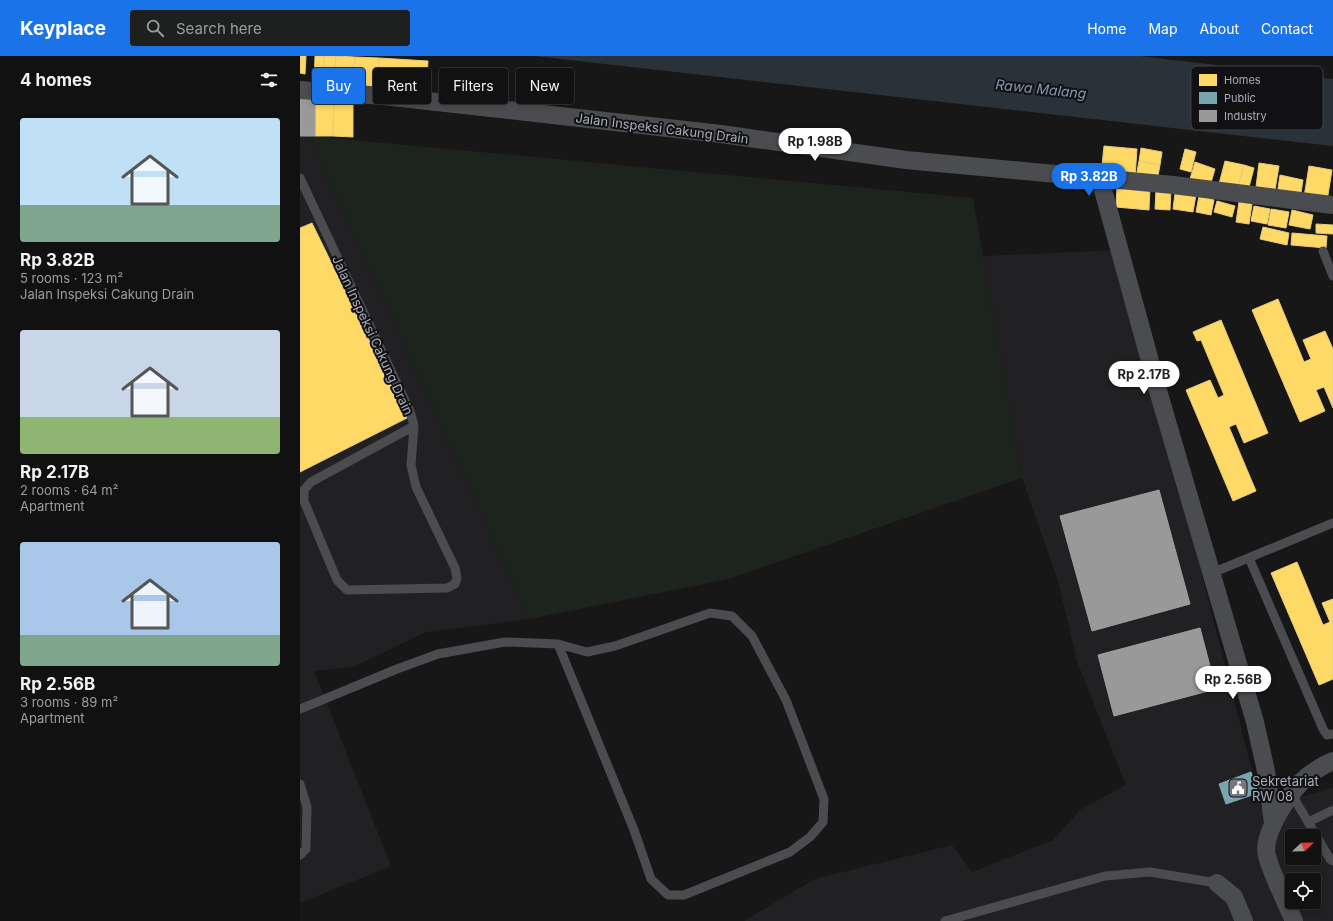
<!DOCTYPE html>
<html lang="en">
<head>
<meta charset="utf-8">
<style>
  :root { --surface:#111; --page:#1e1f1f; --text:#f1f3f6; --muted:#9c9d9f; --line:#303131; --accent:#1a73e8 }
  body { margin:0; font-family:Inter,sans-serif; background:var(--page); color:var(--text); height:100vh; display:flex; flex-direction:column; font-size:15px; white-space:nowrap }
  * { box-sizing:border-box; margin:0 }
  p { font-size:13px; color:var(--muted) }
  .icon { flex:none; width:22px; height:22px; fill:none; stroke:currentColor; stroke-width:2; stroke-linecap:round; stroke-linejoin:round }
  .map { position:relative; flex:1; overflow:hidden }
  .sheet { display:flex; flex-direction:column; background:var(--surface); width:300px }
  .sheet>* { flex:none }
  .top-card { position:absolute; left:12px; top:12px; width:380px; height:36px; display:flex; gap:8px }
  .needle { width:26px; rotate:68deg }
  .controls { position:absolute; left:985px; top:773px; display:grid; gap:8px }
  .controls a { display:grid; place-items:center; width:36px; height:36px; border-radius:4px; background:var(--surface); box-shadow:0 2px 6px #0003,0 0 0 1px var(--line); font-size:20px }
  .price { position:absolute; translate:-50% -34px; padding:0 9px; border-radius:14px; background:#fff; color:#222; font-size:13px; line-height:26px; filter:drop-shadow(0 1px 2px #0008) }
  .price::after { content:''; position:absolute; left:50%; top:24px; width:12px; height:9px; margin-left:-6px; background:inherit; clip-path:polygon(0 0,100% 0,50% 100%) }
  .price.current { background:var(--accent); color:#fff }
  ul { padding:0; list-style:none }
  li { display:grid; align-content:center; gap:8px; height:212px; padding:0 20px }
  li span { display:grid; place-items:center; height:124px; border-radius:4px; color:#555 }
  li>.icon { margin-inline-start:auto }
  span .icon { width:72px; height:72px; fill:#fffc; stroke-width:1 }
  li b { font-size:17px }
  h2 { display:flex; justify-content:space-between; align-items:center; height:48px; padding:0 20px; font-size:17px }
  .chip { padding:0 14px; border-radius:4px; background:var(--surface); box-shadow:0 2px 6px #0003,0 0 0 1px var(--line); font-size:14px; line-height:36px }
  .chip.current { background:var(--accent); color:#fff }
  header { display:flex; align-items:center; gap:24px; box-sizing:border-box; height:56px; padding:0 20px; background:var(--accent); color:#fff }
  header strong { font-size:19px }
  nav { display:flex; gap:22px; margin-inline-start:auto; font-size:14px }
  .search { width:280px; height:36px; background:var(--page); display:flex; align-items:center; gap:10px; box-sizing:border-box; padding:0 14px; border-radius:4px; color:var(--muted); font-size:15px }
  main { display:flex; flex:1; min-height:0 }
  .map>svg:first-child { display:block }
</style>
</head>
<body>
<header>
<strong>Keyplace</strong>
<div class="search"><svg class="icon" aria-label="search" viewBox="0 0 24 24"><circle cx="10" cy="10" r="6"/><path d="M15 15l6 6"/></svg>Search here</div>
<nav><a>Home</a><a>Map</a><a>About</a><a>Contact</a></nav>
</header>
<main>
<section class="sheet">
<h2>4 homes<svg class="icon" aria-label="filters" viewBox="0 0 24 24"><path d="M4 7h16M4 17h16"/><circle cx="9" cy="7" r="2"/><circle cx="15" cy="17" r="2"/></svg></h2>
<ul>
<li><span style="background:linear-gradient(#bfe0f5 70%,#7fa58c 0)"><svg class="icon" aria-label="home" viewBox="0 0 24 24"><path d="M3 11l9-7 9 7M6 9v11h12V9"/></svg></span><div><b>Rp 3.82B</b><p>5 rooms · 123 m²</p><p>Jalan Inspeksi Cakung Drain</p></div></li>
<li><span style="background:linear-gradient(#c9d6e8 70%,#8fb573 0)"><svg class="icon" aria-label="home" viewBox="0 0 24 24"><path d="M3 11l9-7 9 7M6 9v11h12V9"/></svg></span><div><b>Rp 2.17B</b><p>2 rooms · 64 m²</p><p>Apartment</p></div></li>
<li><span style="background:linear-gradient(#a9c7e8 75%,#7fa58c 0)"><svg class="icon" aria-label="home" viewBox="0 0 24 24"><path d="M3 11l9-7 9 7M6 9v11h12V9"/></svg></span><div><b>Rp 2.56B</b><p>3 rooms · 89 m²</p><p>Apartment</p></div></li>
</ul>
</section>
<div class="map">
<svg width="1033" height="865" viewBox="0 0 1033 865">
  <rect width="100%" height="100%" fill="#171717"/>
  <path fill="#212123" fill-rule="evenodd" d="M0,79L9,80L229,563L126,576L53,611L14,615L91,810L0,847Z
    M819,194L962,754L1033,731V865H444L515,823L652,789L672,816L753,784L781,753L826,729L777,605L758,525L722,422L683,200ZM992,780H1014V802H992ZM992,824H1014V846H992Z"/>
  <path fill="#1d241e" d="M9,80L673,142L722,422L428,523L229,563Z"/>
  <path fill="#2a3239" d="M234,0H840L1033,23V90Z"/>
  <path fill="#ffd966" stroke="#e5cc7f" d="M0,0H6L5,18L0,17Z
    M15,0H24L23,31H14Z
    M24,0H36L34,32L23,31Z
    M36,0L55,1L53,33L34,32Z
    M55,1L79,2L77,34L53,33Z
    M79,2L128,5L126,37L77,34Z
    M15,40H34L33,80H15Z
    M34,40H53V81L33,80Z
    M804,90L837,93L835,122L801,119Z
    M841,92L862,96L860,109L839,105Z
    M885,93L896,96L891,116L880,113Z
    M839,105L860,109L857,125L836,121Z
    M925,105L944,109L938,132L919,128Z
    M895,106L915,113L910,130L890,123Z
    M959,107L979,110L975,134L956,131Z
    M944,109L954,112L948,135L938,132Z
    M1009,110L1032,114L1027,145L1004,141Z
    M980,119L1003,124L1000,143L977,139Z
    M817,130L850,132L849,154L816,151Z
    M856,134L871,135L870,154L855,153Z
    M875,137L896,139L893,156L873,153Z
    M899,140L914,144L911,159L896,156Z
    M917,145L935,150L932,161L914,156Z
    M939,146L952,148L949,168L936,166Z
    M954,150L970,153L967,168L951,165Z
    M971,153L989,156L986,172L968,169Z
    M992,154L1013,159L1010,173L989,169Z
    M12,167L107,362L0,416V172Z
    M1016,168L1033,169V178L1016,177Z
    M963,171L989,177L987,189L960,183Z
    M992,177L1027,180L1026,192L991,189Z
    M978,243L1004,306L1011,303L1003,284L1025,275L1033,293V352L1024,331L1016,334L1025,355L1000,366L952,254Z
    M921,264L968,377L944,387L936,368L929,371L956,435L933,445L886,334L910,324L918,342L924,339L901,284L897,285L893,276Z
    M997,506L1023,569L1030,566L1022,547L1033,543V623L1019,629L971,517Z"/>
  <path fill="#76a5af" stroke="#85a7b2" d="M951,716L958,737L926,748L919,728Z"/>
  <path fill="#999" stroke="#9e9fa2" d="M0,40H15V80H0Z
    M859,434L890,548L792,575L760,460Z
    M900,572L916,633L814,660L798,599Z"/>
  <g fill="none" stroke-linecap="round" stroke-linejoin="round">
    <path stroke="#4b4c50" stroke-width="9" d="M0,122L110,355L114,370L111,409L116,431L155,512L157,522L155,528L147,532L47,534L37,524L4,445V434L11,426L114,370
      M1023,195L1033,220
      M949,502L1023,673L1027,679L1033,678
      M912,517L1033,467
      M0,653L97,613L138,598L205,586L258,588L287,596L315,590L410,557L432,560L452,580L486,644L524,743L523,766L510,781L490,796L384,839H368L351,823L334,774L258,588
      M0,728L7,751L6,793L0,799
      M992,739L1030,803L1033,805
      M1008,766L1033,754
      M645,865L805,820L850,816L917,827"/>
    <path stroke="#4b4c50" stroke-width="18" d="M0,34L83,40L421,78L606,104L873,129L1033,149
      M800,123L861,345L955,666L966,715L973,767
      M917,827L934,841L944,865
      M994,865C986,846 972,819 967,800C961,778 992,732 1009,719C1016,714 1025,708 1033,705"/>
  </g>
  <defs>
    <g id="civic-square" transform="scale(1)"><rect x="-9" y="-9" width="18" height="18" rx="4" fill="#757880" stroke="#111113"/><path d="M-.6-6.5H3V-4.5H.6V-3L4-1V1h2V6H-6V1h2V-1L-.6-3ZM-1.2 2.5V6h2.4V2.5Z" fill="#fff"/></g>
  </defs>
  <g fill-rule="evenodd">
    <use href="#civic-square" x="938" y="732"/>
  </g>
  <g text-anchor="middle" stroke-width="4" stroke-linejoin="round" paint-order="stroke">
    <g font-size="13" fill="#a8adb8" stroke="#111113">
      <text transform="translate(362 72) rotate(7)" y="5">Jalan Inspeksi Cakung Drain</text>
      <text transform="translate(73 279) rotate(65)" y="5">Jalan Inspeksi Cakung Drain</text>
    </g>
    <g font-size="13" fill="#a8adb8" stroke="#111113" text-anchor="start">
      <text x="952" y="730">Sekretariat<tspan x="952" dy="15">RW 08</tspan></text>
    </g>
    <g font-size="14" font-style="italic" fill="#7f9bb3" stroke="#111113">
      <text transform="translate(741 33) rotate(6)" y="5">Rawa Malang</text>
    </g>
  </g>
  <rect x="891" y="10" width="132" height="64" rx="6" fill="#111113" stroke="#3e4045" stroke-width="1"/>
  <rect x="899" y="18" width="18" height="12" fill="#ffd966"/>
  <rect x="899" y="36" width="18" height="12" fill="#76a5af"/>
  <rect x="899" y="54" width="18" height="12" fill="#999"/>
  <g font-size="11" fill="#a8adb8">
    <text x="924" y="28">Homes</text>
    <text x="924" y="46">Public</text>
    <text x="924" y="64">Industry</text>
  </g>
</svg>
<div class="controls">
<a><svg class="needle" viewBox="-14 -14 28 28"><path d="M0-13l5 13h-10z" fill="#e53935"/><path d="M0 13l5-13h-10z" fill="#9c9d9f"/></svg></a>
<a><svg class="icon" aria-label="locate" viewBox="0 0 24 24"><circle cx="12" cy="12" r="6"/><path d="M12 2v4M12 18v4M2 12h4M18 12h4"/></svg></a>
</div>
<b class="price" style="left:515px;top:106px">Rp 1.98B</b>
<b class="price current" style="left:789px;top:141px">Rp 3.82B</b>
<b class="price" style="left:844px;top:339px">Rp 2.17B</b>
<b class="price" style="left:933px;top:644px">Rp 2.56B</b>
<div class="top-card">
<a class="chip current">Buy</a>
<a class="chip">Rent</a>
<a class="chip">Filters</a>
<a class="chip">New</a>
</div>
</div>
</main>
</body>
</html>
